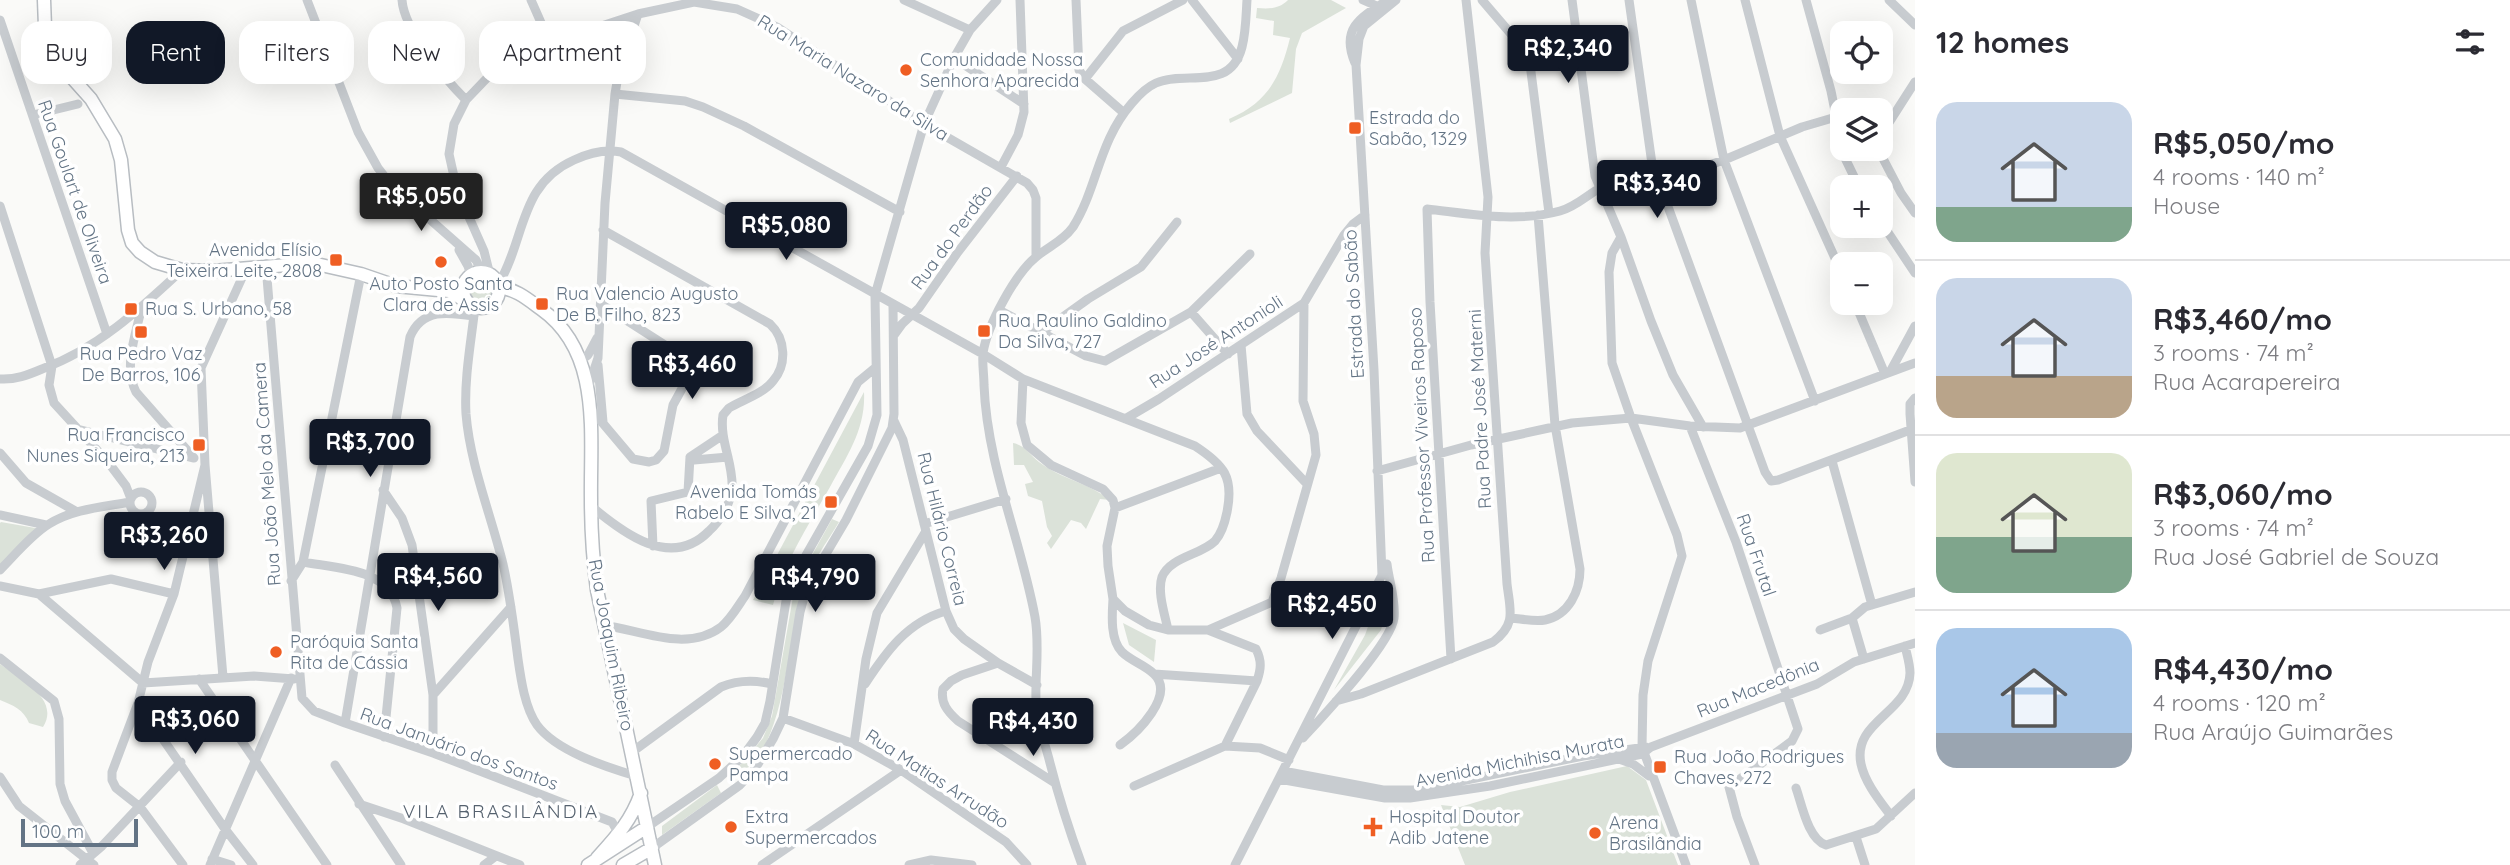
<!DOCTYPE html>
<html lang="en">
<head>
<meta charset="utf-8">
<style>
  :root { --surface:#fff; --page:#f2f2f3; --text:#2b2b33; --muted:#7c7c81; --line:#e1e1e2; --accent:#111827 }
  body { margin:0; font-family:Quicksand,sans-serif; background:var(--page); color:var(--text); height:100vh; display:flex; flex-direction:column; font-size:26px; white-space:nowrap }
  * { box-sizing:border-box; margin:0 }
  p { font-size:23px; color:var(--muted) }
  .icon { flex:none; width:38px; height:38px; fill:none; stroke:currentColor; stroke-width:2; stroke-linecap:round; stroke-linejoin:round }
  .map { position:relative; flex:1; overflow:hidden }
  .side { display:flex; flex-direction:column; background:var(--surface); width:595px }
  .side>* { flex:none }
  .banner { position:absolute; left:21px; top:21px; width:665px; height:63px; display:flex; gap:14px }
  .controls { position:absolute; left:1830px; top:21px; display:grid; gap:14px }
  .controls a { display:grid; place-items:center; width:63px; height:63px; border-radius:14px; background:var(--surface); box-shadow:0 7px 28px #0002; font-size:35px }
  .scale { position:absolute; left:21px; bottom:18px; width:117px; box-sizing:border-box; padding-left:7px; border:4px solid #637485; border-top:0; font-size:19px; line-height:24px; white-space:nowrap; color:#637485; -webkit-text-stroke:5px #fff; paint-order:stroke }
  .price { position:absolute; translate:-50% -60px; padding:0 16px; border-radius:7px; background:var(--accent); color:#fff; font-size:23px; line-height:46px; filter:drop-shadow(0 2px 4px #0008) }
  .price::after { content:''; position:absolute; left:50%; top:42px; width:21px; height:16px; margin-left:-10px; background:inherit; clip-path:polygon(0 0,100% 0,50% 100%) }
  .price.selected { background:#222; color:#fff }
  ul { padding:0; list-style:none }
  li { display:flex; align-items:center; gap:21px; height:175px; padding:0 21px }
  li+li { border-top:2px solid var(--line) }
  li span { display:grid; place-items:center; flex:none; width:196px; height:140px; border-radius:21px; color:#555 }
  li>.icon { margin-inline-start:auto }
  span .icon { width:84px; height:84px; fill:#fffc; stroke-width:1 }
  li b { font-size:30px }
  h2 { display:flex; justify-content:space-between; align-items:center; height:84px; padding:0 21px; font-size:30px }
  .tag { padding:0 24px; border-radius:21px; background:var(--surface); box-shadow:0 7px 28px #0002; font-size:24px; line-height:63px }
  .tag.selected { background:var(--accent); color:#fff }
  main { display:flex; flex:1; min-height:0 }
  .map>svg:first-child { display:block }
</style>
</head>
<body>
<main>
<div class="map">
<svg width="1915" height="865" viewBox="0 0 1915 865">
  <rect width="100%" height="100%" fill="#fafaf8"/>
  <path fill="#dbe2d9" d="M1288,0H1331L1346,8L1302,33L1296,49L1292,93L1230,123L1229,119C1268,102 1280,78 1290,38L1273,35L1274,21L1256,18L1257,8C1269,9 1279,9 1288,0Z
    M466 289a15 15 0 1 1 30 0a15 15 0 1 1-30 0Z
    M864,392C866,429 847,456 830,487C808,526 784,562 773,605L753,600Z
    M1013,443C1025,445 1030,455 1039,462C1061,479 1089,483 1110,500L1100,499L1086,529L1081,523L1071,520L1051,549L1047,543L1052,536L1047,527L1042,501L1028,496L1025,484L1033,482L1024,465H1014Z
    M832,519L839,522C826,544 808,567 801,592C787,639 786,765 729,778L763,738L772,716L793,597L801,575Z
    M1,522L41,529L0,566V523Z
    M1382,588L1385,615L1381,630L1334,690L1365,635Z
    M1123,623L1156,640L1154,662L1129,645Z
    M0,664C19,678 61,699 43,727L29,723C24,710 13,705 0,700Z
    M1627,766L1646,780L1678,865H1465L1441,805L1460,807L1510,792Z
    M717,785L721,793L662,835V826Z"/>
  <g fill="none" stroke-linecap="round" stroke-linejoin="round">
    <g stroke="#b8bdc2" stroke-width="15">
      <path id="major" d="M44,0L45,27L49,44L57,61L91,99L115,139L121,160L128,230L132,243L140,252L155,262L182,270L213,271L312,263L361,274L396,286L449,291L466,301
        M463 290a18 18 0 1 1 36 0a18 18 0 1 1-36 0Z
        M499,287C517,290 526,298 541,309C602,352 590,433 591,499C591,529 593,560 597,590L655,865
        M597,858C617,836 631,821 641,793
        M588,865L647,827
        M623,865L652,848"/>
    </g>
    <path stroke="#c8ccd0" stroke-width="9" d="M307,0L358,132L378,168L392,186L476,260L482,272
      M402,0C404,30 445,79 466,100
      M531,0L550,43
      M904,0L970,30
      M1076,0L1079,70L1085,79L1124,113
      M1192,0L1238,59
      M1363,0L1379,7
      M1482,0L1523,48L1530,64L1549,213
      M1572,0L1595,176L1621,237L1651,321L1673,375L1703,427
      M1629,0L1653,171L1659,182L1765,472L1771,481L1778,480L1910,430
      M1691,0L1724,160L1815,401
      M1745,0L1780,136L1843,276
      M1806,0L1831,91L1844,156L1859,187
      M1889,0L1915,25
      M0,20L107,334
      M954,58L1024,104
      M1355,63C1340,28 1361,17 1388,0
      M1085,79L1123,31L1183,0
      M615,94L685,101L703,107L744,126L900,212
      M33,115L78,104
      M1881,135L1915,82
      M1878,149L1901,193L1915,213
      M1844,156L1863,149
      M1001,167L1018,135L1024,112L1020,0
      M1659,182L1724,160L1802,127L1836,117
      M0,206L52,366L49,385L54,403L108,462L126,486L131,499
      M1881,222L1915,273
      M1621,237L1612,253L1609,272L1612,363L1631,418L1677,535L1682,556L1648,661L1643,695L1642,747L1686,865
      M459,250L468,266L471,275
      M266,266L302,698L314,711L345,723L433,753L612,822L616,829L615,837
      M490,275L484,251L457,190L449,154L454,124L466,100L488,77L550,43L638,14L694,2L737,9L777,27L924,124L1027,183L1033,190L1036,198V257
      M498,285C526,239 518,185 574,160C589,153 605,149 621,152L983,354L1023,379L1195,446C1224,465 1234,477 1227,512C1225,522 1222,533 1215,541C1201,555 1170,557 1162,577C1157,592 1165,615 1168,630
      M1855,303L1885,374
      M142,306C136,334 123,366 136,392L194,458
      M475,307C471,342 464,379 466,414C470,464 491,515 503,564C510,595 514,627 518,659C521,680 525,708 537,725C556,751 606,767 636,776
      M999,310L1086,356L1105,361L1191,312L1250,254
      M1191,312L1228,354
      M1042,332L1088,299L1141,267L1177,222
      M894,335L902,324L919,308L958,252L1017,176
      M1241,345L1247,414L1257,431L1307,484
      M581,360L588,355L597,338
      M598,365L603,422
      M1890,372L1915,326
      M0,379C15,380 28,375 42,369C97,349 139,310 182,270
      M1023,379L1021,423L1027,445L1051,465L1103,489L1113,500L1115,508L1107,546L1108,566L1113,599L1125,611L1149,625L1168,630H1208L1272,602L1300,595L1327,596
      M588,388L598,358L605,203L615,94L619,70L638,14
      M1915,398L1910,404V414L1915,482
      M590,408L633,459L649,462L656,460L664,451L673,405L690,374L688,364L679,354L601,304
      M1125,419L1159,399L1304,303L1344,235L1353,224L1365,215
      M894,421L903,440L946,611L954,629L964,639L998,663L1037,685
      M1690,426L1736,542L1798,729L1792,741L1729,787L1737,817L1755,865
      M77,429L193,458
      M723,435L690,457L694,460L728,457
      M0,453L26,483L77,512
      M1832,461L1872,605
      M1377,471L1471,445L1572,423L1631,418L1690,426L1740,428L1915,363
      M383,490L402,518L412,545L433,695V753
      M130 503a11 11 0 1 1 22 0a11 11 0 1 1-22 0Z
      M591,506C623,533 671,570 709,531C720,521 730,505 732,489C734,464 719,440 723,415L729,408C742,400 763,394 773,381C787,365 786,339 770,324L603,230
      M1115,508L1221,468
      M0,515L46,525
      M924,524L1006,499
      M653,546L651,501L688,492L690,457
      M303,562C334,568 390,568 397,608L384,737
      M0,570C15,555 31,535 49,524C73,509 103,507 130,502
      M291,581L303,562L361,274
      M0,586L39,594L143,683
      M39,594L111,579L174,594
      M1113,599C1112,615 1110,640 1122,652C1131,661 1145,665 1154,674C1176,695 1137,733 1120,745
      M1272,602L1281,578L1316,455L1314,434L1303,401L1304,303
      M1512,618C1522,619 1535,622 1545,620C1569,615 1580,591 1580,569L1555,425L1538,215
      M603,625C640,630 687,653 721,627C731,619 738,606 745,596L858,382L875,368
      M1208,630L1256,649C1262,661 1261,669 1257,681L1225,746
      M1820,630L1852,618
      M0,658L54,701L59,719L60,784L65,801L93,853
      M1451,659L1430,302L1427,209C1471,214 1516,223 1560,211C1576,207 1588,194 1602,187C1618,180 1636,176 1653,171
      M1864,659L1852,618L1865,607L1915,592
      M998,663L962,675L951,681L943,689C940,703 948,712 958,721L1055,783
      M1154,674L1257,681
      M223,677L205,465L201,368L246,269
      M199,679L327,865
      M143,683L254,676L294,679
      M865,684C886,652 907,622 946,611
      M433,695L511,607
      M1336,701L1361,694L1493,642C1517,624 1510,610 1507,584L1485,253L1488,197L1466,0
      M138,703L225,829L253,865
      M783,718L854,744L901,770L1006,842L1027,865
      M345,723L410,337C422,308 448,312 474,316
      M1303,738C1323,716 1391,644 1394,618C1396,600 1389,581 1387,564
      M854,744L866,659L877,613L926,531
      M632,752L721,687C738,680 755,680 772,684
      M1619,759L1633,764L1649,776
      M335,765L401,865
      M1283,771L1383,790H1418L1583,756L1646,747
      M0,777L19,806L94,865
      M1279,779L1385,798H1410L1490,786L1642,754L1651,747L1817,684L1854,662L1915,643
      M1134,786L1225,746L1260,748L1289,760
      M1796,788C1802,805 1808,839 1826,845L1876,829L1915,793
      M359,804L404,819L520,865
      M1891,816C1880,801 1865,783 1861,764C1852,721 1909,713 1910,673C1910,664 1907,655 1905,646
      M647,827L719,778L743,756L757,737L765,723L770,701L786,601L792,580L868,446L877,415L875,295L924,124L954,58L970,30L997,0
      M1856,837L1865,865
      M652,848L740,785L755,769L773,739L783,718L800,612L807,586L846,520L892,428L894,414L893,305
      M212,859L231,865
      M80,865L102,846L181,762
      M183,865L140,807L116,788L112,780V772L138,703L148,662L174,594L205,465
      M210,865L291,678
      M484,865L496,856
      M762,865L901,770
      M909,865L931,860L972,865
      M1082,865C1069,830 1058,795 1049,759C1044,741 1037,721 1036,702C1035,673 1040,646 1035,617C1021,540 987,465 984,385C984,375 982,363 983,353C987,326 1015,274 1036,257C1049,246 1063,241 1073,227C1098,187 1098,142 1132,103C1138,96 1147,87 1156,83C1186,70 1230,93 1242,47C1246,32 1246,15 1247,0
      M1235,865L1382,575L1374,370L1356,65L1359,39L1364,26L1396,0"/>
    <use href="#major" stroke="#fff" stroke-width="12"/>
  </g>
  <g fill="#ef5e23" stroke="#fff" stroke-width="2.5">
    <circle cx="906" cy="70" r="7"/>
    <rect x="1348" y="121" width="14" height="14" rx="3.5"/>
    <rect x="329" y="253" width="14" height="14" rx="3.5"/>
    <circle cx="441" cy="262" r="7"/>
    <rect x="535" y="297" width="14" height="14" rx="3.5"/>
    <rect x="124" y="302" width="14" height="14" rx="3.5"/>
    <rect x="977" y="324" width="14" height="14" rx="3.5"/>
    <rect x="134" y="325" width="14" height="14" rx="3.5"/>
    <rect x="192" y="438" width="14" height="14" rx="3.5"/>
    <rect x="824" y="495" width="14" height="14" rx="3.5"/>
    <circle cx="276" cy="652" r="7"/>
    <circle cx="715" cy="764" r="7"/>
    <rect x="1653" y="760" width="14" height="14" rx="3.5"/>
    <circle cx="731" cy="827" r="7"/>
    <path d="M1369.5 816.5h7v7h7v7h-7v7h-7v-7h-7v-7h7z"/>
    <circle cx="1595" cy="833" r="7"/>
  </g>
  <g text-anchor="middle" stroke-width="7" stroke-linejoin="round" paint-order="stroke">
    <g font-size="18" fill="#637485" stroke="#fff" text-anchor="start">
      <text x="920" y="66">Comunidade Nossa<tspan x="920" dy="21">Senhora Aparecida</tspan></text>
      <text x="1369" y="124">Estrada do<tspan x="1369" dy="21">Sabão, 1329</tspan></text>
      <text x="322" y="256" text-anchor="end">Avenida Elísio<tspan x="322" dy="21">Teixeira Leite, 2808</tspan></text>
      <text x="441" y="290" text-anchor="middle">Auto Posto Santa<tspan x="441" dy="21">Clara de Assis</tspan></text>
      <text x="556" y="300">Rua Valencio Augusto<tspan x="556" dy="21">De B. Filho, 823</tspan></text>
      <text x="145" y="315">Rua S. Urbano, 58</text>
      <text x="998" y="327">Rua Raulino Galdino<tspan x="998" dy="21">Da Silva, 727</tspan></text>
      <text x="141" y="360" text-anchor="middle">Rua Pedro Vaz<tspan x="141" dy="21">De Barros, 106</tspan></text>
      <text x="185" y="441" text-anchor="end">Rua Francisco<tspan x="185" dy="21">Nunes Siqueira, 213</tspan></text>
      <text x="817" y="498" text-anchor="end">Avenida Tomás<tspan x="817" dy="21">Rabelo E Silva, 21</tspan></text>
      <text x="290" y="648">Paróquia Santa<tspan x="290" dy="21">Rita de Cássia</tspan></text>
      <text x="729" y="760">Supermercado<tspan x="729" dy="21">Pampa</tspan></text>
      <text x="1674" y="763">Rua João Rodrigues<tspan x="1674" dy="21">Chaves, 272</tspan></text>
      <text x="745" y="823">Extra<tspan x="745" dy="21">Supermercados</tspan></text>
      <text x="1389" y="823">Hospital Doutor<tspan x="1389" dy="21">Adib Jatene</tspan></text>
      <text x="1609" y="829">Arena<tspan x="1609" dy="21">Brasilândia</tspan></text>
    </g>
    <g font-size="18" fill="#637485" stroke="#fff">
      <text transform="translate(853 78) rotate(32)" y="6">Rua Maria Nazaro da Silva</text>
      <text transform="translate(75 192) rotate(71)" y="6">Rua Goulart de Oliveira</text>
      <text transform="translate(952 237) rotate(-54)" y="6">Rua do Perdão</text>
      <text transform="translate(1354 304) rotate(-93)" y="6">Estrada do Sabão</text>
      <text transform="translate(1216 342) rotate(-33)" y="6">Rua José Antonioli</text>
      <text transform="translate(1480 409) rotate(-93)" y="6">Rua Padre José Materni</text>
      <text transform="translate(1422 435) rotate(-93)" y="6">Rua Professor Viveiros Raposo</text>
      <text transform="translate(267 474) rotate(-94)" y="6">Rua João Melo da Camera</text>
      <text transform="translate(942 529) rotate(76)" y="6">Rua Hilário Correia</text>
      <text transform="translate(1756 555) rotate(71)" y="6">Rua Frutal</text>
      <text transform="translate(611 645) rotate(79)" y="6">Rua Joaquim Ribeiro</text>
      <text transform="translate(1758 688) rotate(-22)" y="6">Rua Macedônia</text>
      <text transform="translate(459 749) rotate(20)" y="6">Rua Januário dos Santos</text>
      <text transform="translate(1520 761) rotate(-11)" y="6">Avenida Michihisa Murata</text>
      <text transform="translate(937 779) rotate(33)" y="6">Rua Matias Arrudão</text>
    </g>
    <g font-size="19" letter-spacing="2" fill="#56626f" stroke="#fff">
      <text x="501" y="818">VILA BRASILÂNDIA</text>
    </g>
  </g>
</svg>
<div class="controls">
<a><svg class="icon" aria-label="locate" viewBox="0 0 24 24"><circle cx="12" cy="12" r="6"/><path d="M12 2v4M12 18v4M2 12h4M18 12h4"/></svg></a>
<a><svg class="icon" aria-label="layers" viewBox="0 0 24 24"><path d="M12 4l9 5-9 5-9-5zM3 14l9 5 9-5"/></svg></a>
<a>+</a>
<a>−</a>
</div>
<div class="scale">100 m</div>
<b class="price" style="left:1568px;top:85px">R$2,340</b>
<b class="price" style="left:1657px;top:220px">R$3,340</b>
<b class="price selected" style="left:421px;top:233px">R$5,050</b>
<b class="price" style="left:786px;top:262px">R$5,080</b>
<b class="price" style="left:692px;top:401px">R$3,460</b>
<b class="price" style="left:370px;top:479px">R$3,700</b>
<b class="price" style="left:164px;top:572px">R$3,260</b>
<b class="price" style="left:438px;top:613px">R$4,560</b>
<b class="price" style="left:815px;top:614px">R$4,790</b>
<b class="price" style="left:1332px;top:641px">R$2,450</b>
<b class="price" style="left:195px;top:756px">R$3,060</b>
<b class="price" style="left:1033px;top:758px">R$4,430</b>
<div class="banner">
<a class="tag">Buy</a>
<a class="tag selected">Rent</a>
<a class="tag">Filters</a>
<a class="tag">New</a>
<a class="tag">Apartment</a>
</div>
</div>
<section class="side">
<h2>12 homes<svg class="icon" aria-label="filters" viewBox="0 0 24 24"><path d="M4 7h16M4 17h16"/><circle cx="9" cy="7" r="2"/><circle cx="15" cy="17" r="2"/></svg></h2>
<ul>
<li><span style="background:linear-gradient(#c9d6e8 75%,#7fa58c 0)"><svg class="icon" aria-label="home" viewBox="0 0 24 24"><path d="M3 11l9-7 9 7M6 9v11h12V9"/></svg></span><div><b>R$5,050/mo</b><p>4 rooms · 140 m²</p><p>House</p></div></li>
<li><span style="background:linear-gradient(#c9d6e8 70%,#b9a48a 0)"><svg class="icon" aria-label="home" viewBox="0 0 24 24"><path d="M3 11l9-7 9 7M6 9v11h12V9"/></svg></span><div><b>R$3,460/mo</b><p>3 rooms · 74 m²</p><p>Rua Acarapereira</p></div></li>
<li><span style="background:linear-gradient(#dfe7d0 60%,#7fa58c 0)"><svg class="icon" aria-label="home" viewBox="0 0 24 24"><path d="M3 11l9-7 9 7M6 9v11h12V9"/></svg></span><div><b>R$3,060/mo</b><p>3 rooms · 74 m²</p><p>Rua José Gabriel de Souza</p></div></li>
<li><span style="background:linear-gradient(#a9c7e8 75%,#9aa5b1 0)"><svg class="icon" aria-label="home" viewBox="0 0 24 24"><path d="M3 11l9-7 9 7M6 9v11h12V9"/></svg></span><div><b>R$4,430/mo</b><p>4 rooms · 120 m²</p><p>Rua Araújo Guimarães</p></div></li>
</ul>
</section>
</main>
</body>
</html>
